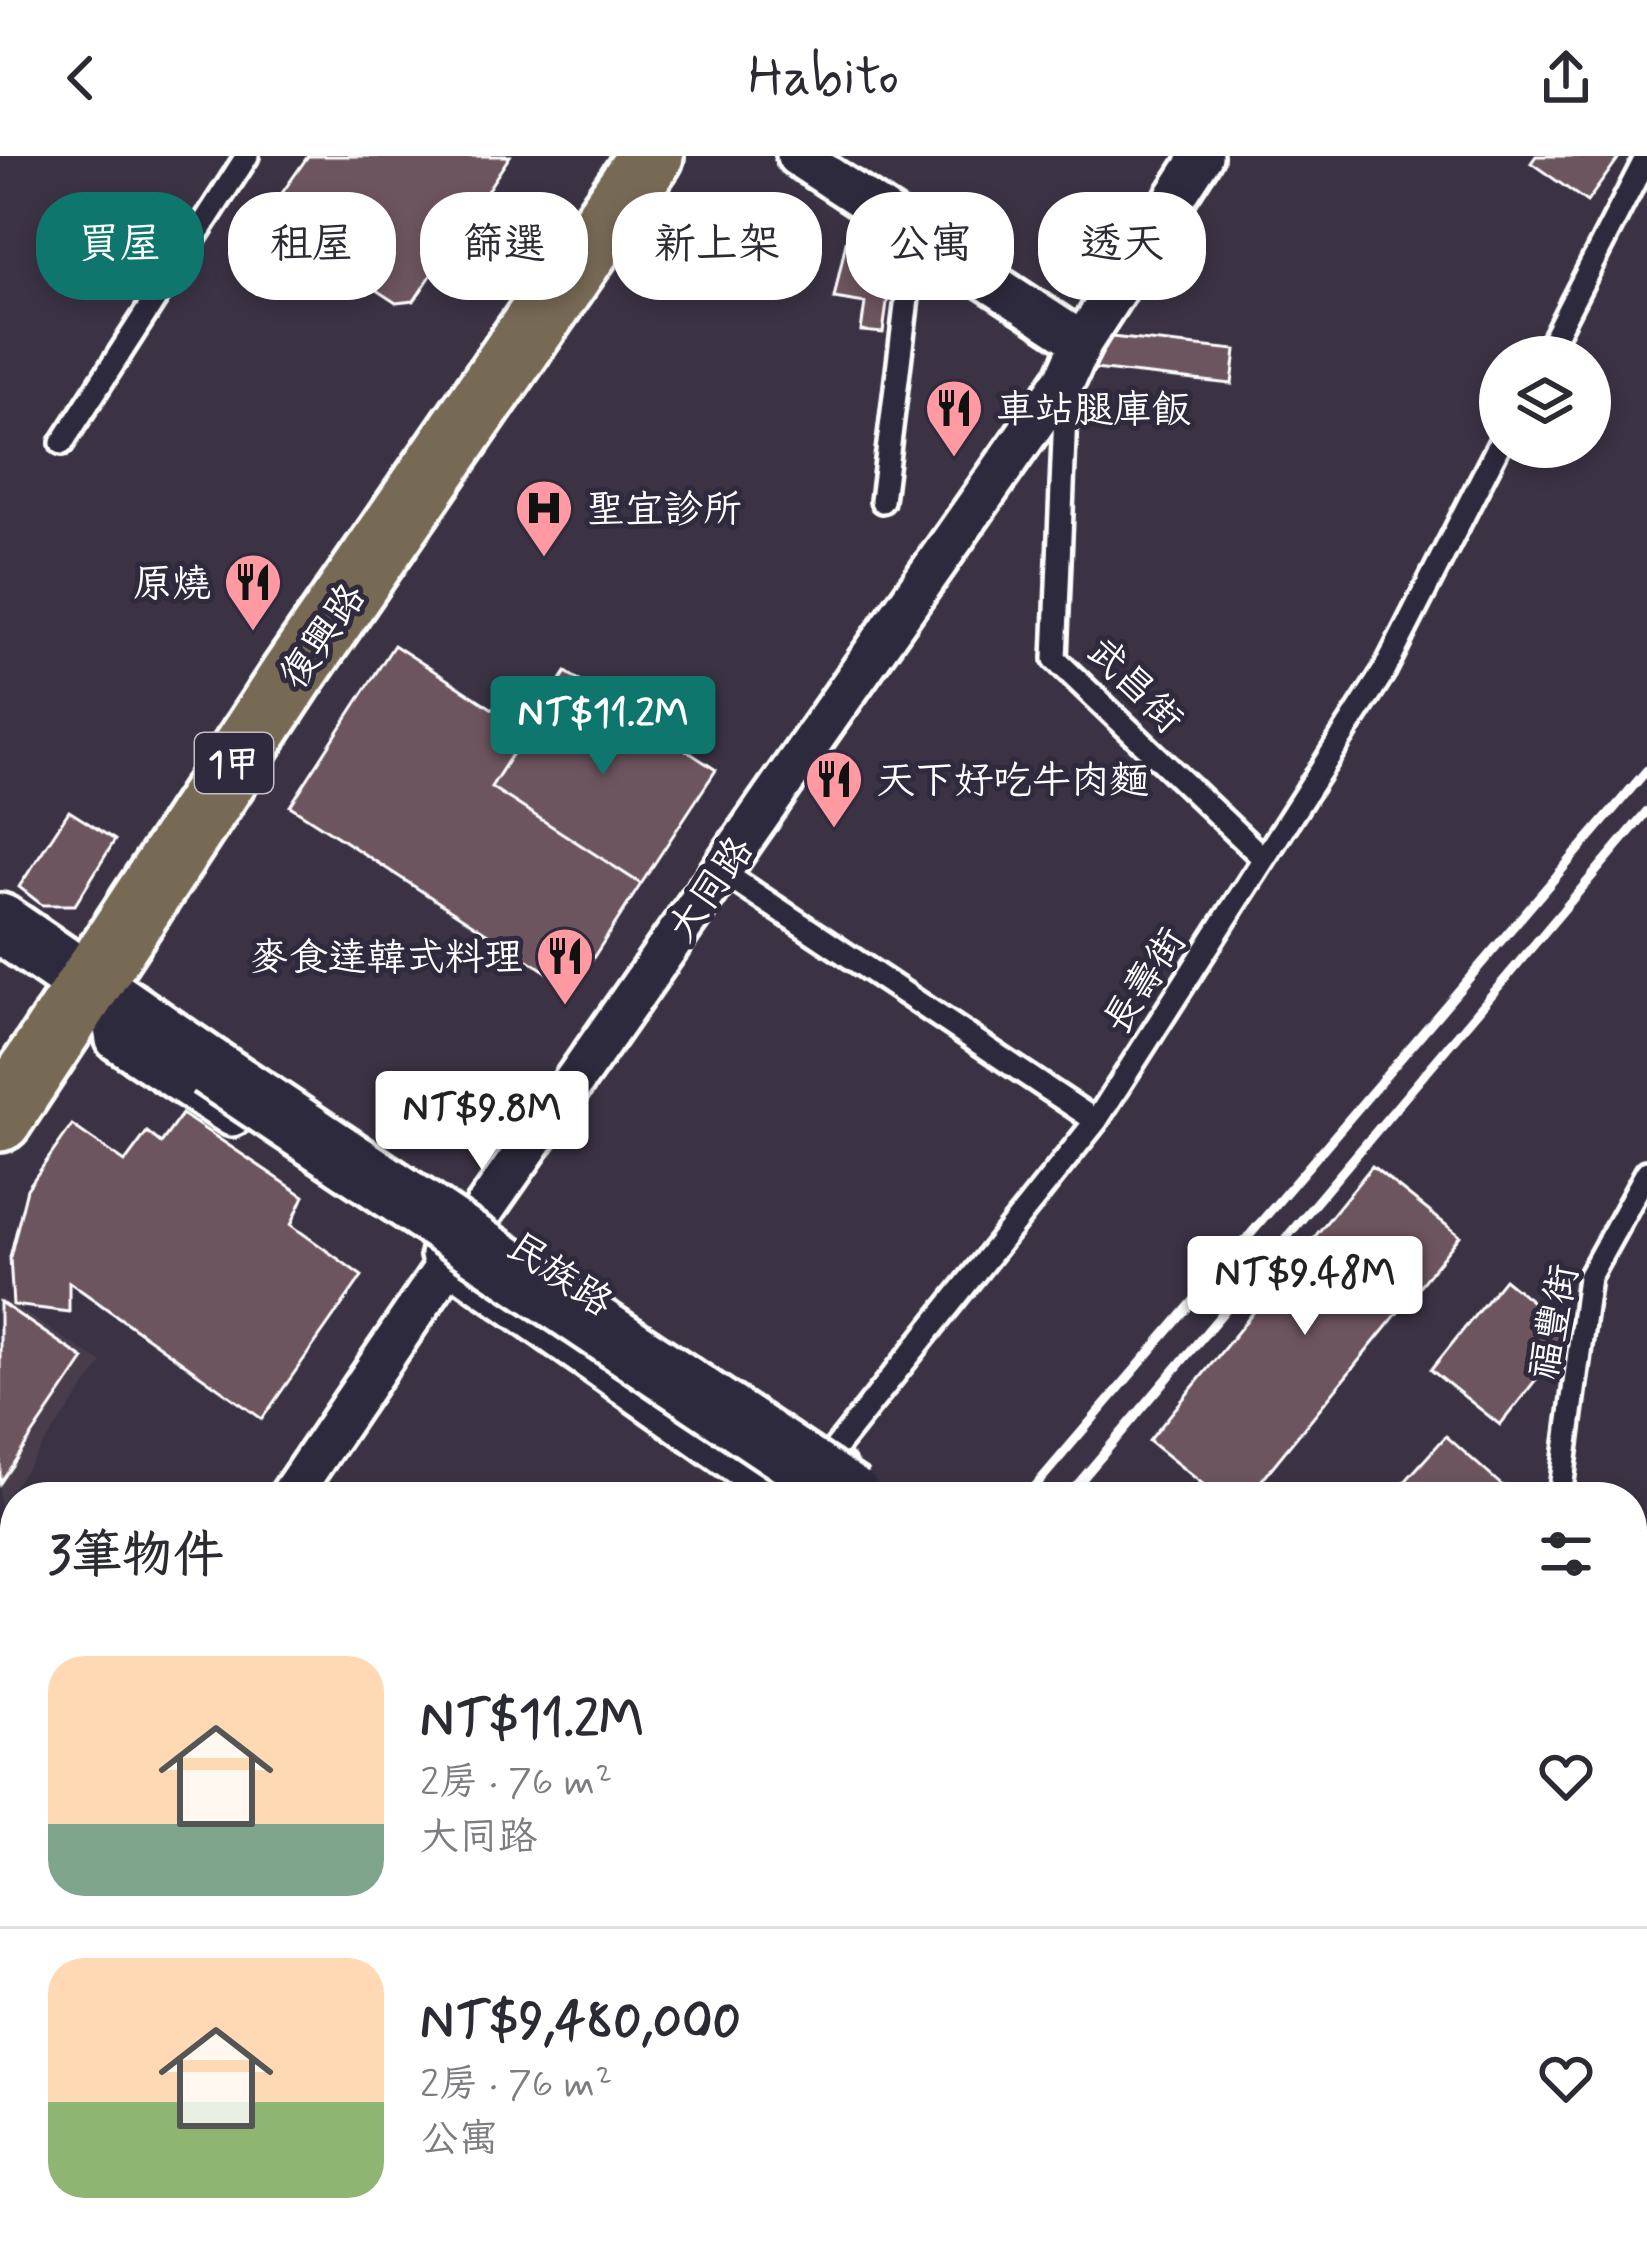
<!DOCTYPE html>
<html lang="zh-TW">
<head>
<meta charset="utf-8">
<style>
  :root { --surface:#fff; --page:#f7f7f7; --text:#2b2b33; --muted:#7c7c81; --line:#e1e1e2; --accent:#0f766e }
  body { margin:0; font-family:Mynerve,"LXGW WenKai TC",sans-serif; background:var(--page); color:var(--text); height:100vh; display:flex; flex-direction:column; font-size:45px; white-space:nowrap }
  * { box-sizing:border-box; margin:0 }
  p { font-size:39px; color:var(--muted) }
  .icon { flex:none; width:66px; height:66px; fill:none; stroke:currentColor; stroke-width:2; stroke-linecap:round; stroke-linejoin:round }
  .map { position:relative; flex:1; overflow:hidden }
  .details { position:absolute; left:0px; top:1326px; width:1647px; height:768px; display:flex; flex-direction:column; background:var(--surface); border-radius:48px 48px 0 0; box-shadow:0 6px 18px #0003 }
  .details>* { flex:none }
  .hud { position:absolute; left:36px; top:36px; width:1575px; height:108px; display:flex; gap:24px }
  .buttons { position:absolute; left:1479px; top:180px; display:grid; gap:24px }
  .buttons a { display:grid; place-items:center; width:132px; height:132px; border-radius:50%; background:var(--surface); box-shadow:0 6px 18px #0003; font-size:60px }
  .price { position:absolute; translate:-50% -102px; padding:0 27px; border-radius:12px; background:#fff; color:#222; font-size:39px; line-height:78px; filter:drop-shadow(0 3px 6px #0008) }
  .price::after { content:''; position:absolute; left:50%; top:72px; width:36px; height:27px; margin-left:-18px; background:inherit; clip-path:polygon(0 0,100% 0,50% 100%) }
  .price.selected { background:var(--accent); color:#fff }
  ul { padding:0; list-style:none }
  li { display:flex; align-items:center; gap:36px; height:300px; padding:0 48px }
  li+li { border-top:3px solid var(--line) }
  li span { display:grid; place-items:center; flex:none; width:336px; height:240px; border-radius:36px; color:#555 }
  li>.icon { margin-inline-start:auto }
  span .icon { width:144px; height:144px; fill:#fffc; stroke-width:1 }
  li b { font-size:51px }
  h2 { display:flex; justify-content:space-between; align-items:center; height:144px; padding:0 48px; font-size:51px }
  .tag { padding:0 42px; border-radius:48px; background:var(--surface); box-shadow:0 6px 18px #0003; font-size:42px; line-height:108px }
  .tag.selected { background:var(--accent); color:#fff }
  header { display:flex; justify-content:space-between; align-items:center; height:156px; padding:0 48px; background:var(--surface); font-size:54px; font-weight:600 }
  .map>svg:first-child { display:block }
</style>
</head>
<body>
<header><svg class="icon" aria-label="back" viewBox="0 0 24 24"><path d="M15 5l-7 7 7 7"/></svg>Habito<svg class="icon" aria-label="share" viewBox="0 0 24 24"><path d="M12 15V3M7 8l5-5 5 5M5 13v7h14v-7"/></svg></header>
<div class="map">
<svg width="1647" height="2094" viewBox="0 0 1647 2094">
  <rect width="100%" height="100%" fill="#3b3344"/>
  <filter id="ink" filterUnits="userSpaceOnUse"><feTurbulence type="fractalNoise" baseFrequency=".00833" numOctaves="2"/><feDisplacementMap in="SourceGraphic" scale="24" xChannelSelector="R" yChannelSelector="G"/><feConvolveMatrix kernelMatrix="1 2 1 2 8 2 1 2 1" color-interpolation-filters="sRGB"/></filter>
  <g filter="url(#ink)">
    <path fill="#4a3d4c" d="M0,1141L102,1207L0,1350Z
      M913,2079H1414L1395,2094H898Z"/>
    <path fill="#6d555e" stroke="#fff" stroke-width="3" d="M308,0H510L414,145L396,147L272,66L273,50Z
      M1536,0H1620L1587,46L1531,7Z
      M847,81L894,94L883,177L861,175L865,147L834,142Z
      M1111,181L1236,194L1232,228L1094,213Z
      M394,489L527,575L491,631L641,728L573,833L290,650Z
      M566,516L716,614L641,728L491,631Z
      M69,655L115,684L75,749H42L19,731Z
      M182,958L304,1040L291,1069L362,1120L262,1263L69,1126V1156L13,1149L10,1101L27,1033L72,969L125,1006L147,976L161,987Z
      M1372,1010L1460,1080L1248,1341H1219L1149,1285Z
      M1504,1123L1572,1178L1500,1269L1431,1214Z
      M0,1146L84,1203L0,1327Z
      M1446,1280L1515,1341H1391Z"/>
    <g fill="none" stroke-linecap="round" stroke-linejoin="round">
      <g stroke="#fff" stroke-width="30">
        <path id="lane" d="M1544,201L1647,0
          M1066,233L1055,503L1263,702
          M62,287L247,0
          M882,345L915,77
          M721,715L1096,965
          M843,1309L829,1300L1096,965L1384,515L1500,287
          M1560,1341L1589,1121L1647,1016
          M1632,1721L1647,1759
          M78,2094L92,2079"/>
      </g>
      <g stroke="#fff" stroke-width="48">
        <path id="street" d="M797,0L1082,186
          M120,840L109,841L116,884L232,960
          M441,1099L785,1341
          M289,1341L479,1061L1067,220L1082,186L1202,0
          M0,1799L15,1787
          M1632,1848L1647,1864
          M1632,1964L1647,1981
          M1557,2094L1563,2079"/>
      </g>
      <g stroke="#fff" stroke-width="66">
        <path id="secondary" d="M0,767L209,911
          M1632,1906L1647,1923"/>
      </g>
      <g stroke="#fff" stroke-width="72">
        <path id="primary" d="M0,963L292,520L651,0"/>
      </g>
      <use href="#lane" stroke="#2f2a3d" stroke-width="21"/>
      <use href="#street" stroke="#2f2a3d" stroke-width="39"/>
      <use href="#secondary" stroke="#2f2a3d" stroke-width="57"/>
      <use href="#primary" stroke="#776a54" stroke-width="63"/>
      <path stroke="#fff" stroke-width="9" d="M1026,1341L1647,614
        M1067,1341L1647,655
        M358,2094L374,2079
        M395,2094L411,2079"/>
      <g stroke="#fff" stroke-width="66" stroke-linecap="butt">
        <path id="secondary-bridge" d="M209,911L852,1341"/>
      </g>
      <use href="#secondary-bridge" stroke="#2f2a3d" stroke-width="57"/>
    </g>
  </g>
  <defs>
    <g id="restaurant-pin" transform="scale(3)"><path d="M0 17L-7.5 6A9.5 9.5 0 1 1 7.5 6Z" fill="#ff9aa2" stroke="#2f2a3d"/><path d="M-5-6h1v4h1v-4h1v4h1v-4h1v5L-1.5 .5V6h-2V.5L-5-1ZM5-6V6H3V1.5H1.5Q1.5-4 5-6Z" fill="#111"/></g>
    <g id="hospital-pin" transform="scale(3)"><path d="M0 17L-7.5 6A9.5 9.5 0 1 1 7.5 6Z" fill="#ff9aa2" stroke="#2f2a3d"/><path d="M-5-5h3v3.5h4V-5h3V5h-3V1.5h-4V5h-3Z" fill="#111"/></g>
  </defs>
  <g fill-rule="evenodd">
    <use href="#restaurant-pin" x="954" y="252"/>
    <use href="#hospital-pin" x="544" y="352"/>
    <use href="#restaurant-pin" x="253" y="426"/>
    <use href="#restaurant-pin" x="834" y="623"/>
    <use href="#restaurant-pin" x="565" y="800"/>
  </g>
  <g text-anchor="middle" stroke-width="10" stroke-linejoin="round" paint-order="stroke">
    <rect fill="#2f2a3d" stroke="#c1bfc5" stroke-width="3" x="195" y="577" width="78" height="60" rx="9"/>
    <g font-size="36" font-weight="bold" fill="#fff">
      <text x="234" y="620">1甲</text>
    </g>
    <g font-size="39" fill="#fff" stroke="#2f2a3d" text-anchor="start">
      <text x="996" y="266">車站腿庫飯</text>
      <text x="586" y="366">聖宜診所</text>
      <text x="211" y="440" text-anchor="end">原燒</text>
      <text x="876" y="637">天下好吃牛肉麵</text>
      <text x="523" y="814" text-anchor="end">麥食達韓式料理</text>
    </g>
    <g font-size="39" fill="#fff" stroke="#2f2a3d">
      <text transform="translate(321 479) rotate(-55)" y="14">復興路</text>
      <text transform="translate(1136 528) rotate(45)" y="14">武昌街</text>
      <text transform="translate(709 732) rotate(-55)" y="14">大同路</text>
      <text transform="translate(1143 824) rotate(-57)" y="14">長壽街</text>
      <text transform="translate(561 1117) rotate(34)" y="14">民族路</text>
      <text transform="translate(1552 1166) rotate(-79)" y="14">福豐街</text>
    </g>
  </g>
</svg>
<div class="buttons">
<a><svg class="icon" aria-label="layers" viewBox="0 0 24 24"><path d="M12 4l9 5-9 5-9-5zM3 14l9 5 9-5"/></svg></a>
</div>
<b class="price selected" style="left:603px;top:622px">NT$11.2M</b>
<b class="price" style="left:482px;top:1017px">NT$9.8M</b>
<b class="price" style="left:1305px;top:1182px">NT$9.48M</b>
<div class="hud">
<a class="tag selected">買屋</a>
<a class="tag">租屋</a>
<a class="tag">篩選</a>
<a class="tag">新上架</a>
<a class="tag">公寓</a>
<a class="tag">透天</a>
</div>
<section class="details">
<h2>3筆物件<svg class="icon" aria-label="filters" viewBox="0 0 24 24"><path d="M4 7h16M4 17h16"/><circle cx="9" cy="7" r="2"/><circle cx="15" cy="17" r="2"/></svg></h2>
<ul>
<li><span style="background:linear-gradient(#ffd9b3 70%,#7fa58c 0)"><svg class="icon" aria-label="home" viewBox="0 0 24 24"><path d="M3 11l9-7 9 7M6 9v11h12V9"/></svg></span><div><b>NT$11.2M</b><p>2房 · 76 m²</p><p>大同路</p></div><svg class="icon" aria-label="heart" viewBox="0 0 24 24"><path d="M12 20l-8-8c-3-5 5-10 8-4 3-6 11-1 8 4z"/></svg></li>
<li><span style="background:linear-gradient(#ffd9b3 60%,#8fb573 0)"><svg class="icon" aria-label="home" viewBox="0 0 24 24"><path d="M3 11l9-7 9 7M6 9v11h12V9"/></svg></span><div><b>NT$9,480,000</b><p>2房 · 76 m²</p><p>公寓</p></div><svg class="icon" aria-label="heart" viewBox="0 0 24 24"><path d="M12 20l-8-8c-3-5 5-10 8-4 3-6 11-1 8 4z"/></svg></li>
</ul>
</section>
</div>
</body>
</html>
